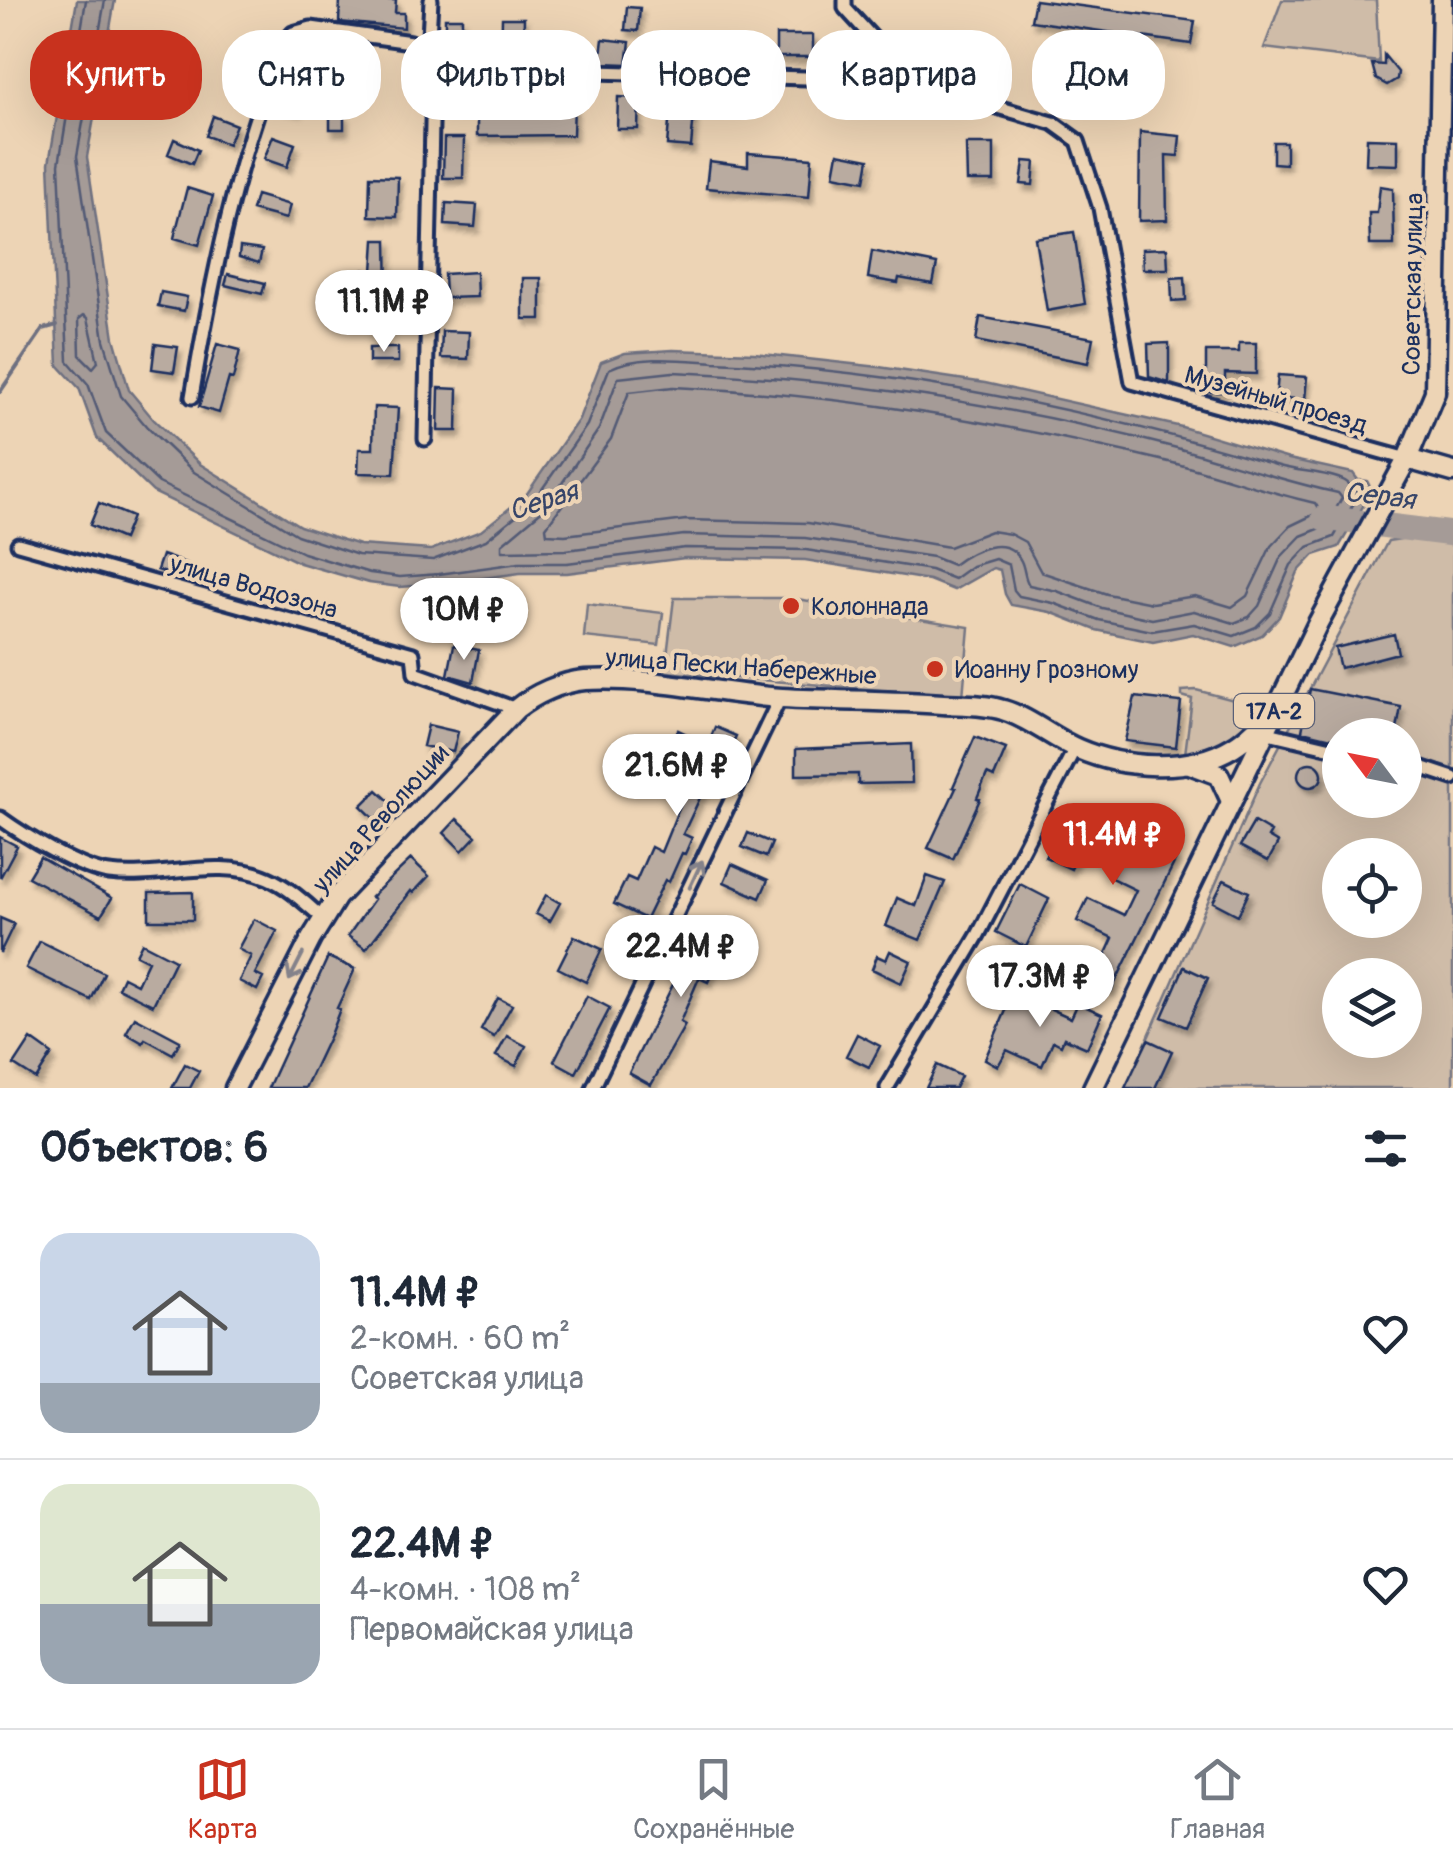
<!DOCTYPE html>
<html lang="ru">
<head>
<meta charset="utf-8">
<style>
  :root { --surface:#fff; --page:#f2f2f3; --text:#1f2937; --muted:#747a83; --line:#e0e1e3; --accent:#c8321e }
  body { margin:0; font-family:Pangolin,sans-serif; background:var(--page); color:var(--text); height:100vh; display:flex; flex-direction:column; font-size:38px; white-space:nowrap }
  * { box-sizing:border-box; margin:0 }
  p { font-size:32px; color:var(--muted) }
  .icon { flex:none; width:55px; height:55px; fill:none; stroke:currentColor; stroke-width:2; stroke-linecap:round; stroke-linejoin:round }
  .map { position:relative; height:1088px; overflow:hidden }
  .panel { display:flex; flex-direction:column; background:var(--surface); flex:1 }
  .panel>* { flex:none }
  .hud { position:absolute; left:30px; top:30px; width:1395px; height:90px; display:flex; gap:20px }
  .needle { width:65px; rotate:302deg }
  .buttons { position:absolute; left:1322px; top:718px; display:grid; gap:20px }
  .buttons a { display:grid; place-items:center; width:100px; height:100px; border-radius:50%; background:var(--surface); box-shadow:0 10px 40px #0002; font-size:50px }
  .price { position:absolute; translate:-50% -85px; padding:0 22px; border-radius:35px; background:#fff; color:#222; font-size:32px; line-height:65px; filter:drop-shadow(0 2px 5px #0008) }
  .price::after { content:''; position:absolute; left:50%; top:60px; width:30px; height:22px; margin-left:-15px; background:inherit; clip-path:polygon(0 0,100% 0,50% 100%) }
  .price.selected { background:var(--accent); color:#fff }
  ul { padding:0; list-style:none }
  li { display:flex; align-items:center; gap:30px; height:250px; padding:0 40px }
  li+li { border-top:2px solid var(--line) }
  li span { display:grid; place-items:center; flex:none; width:280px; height:200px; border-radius:30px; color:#555 }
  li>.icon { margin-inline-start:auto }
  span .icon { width:120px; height:120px; fill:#fffc; stroke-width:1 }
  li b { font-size:42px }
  h2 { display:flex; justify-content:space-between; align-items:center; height:120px; padding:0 40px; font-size:42px }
  .pill { padding:0 35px; border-radius:40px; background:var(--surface); box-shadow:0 10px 40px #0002; font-size:35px; line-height:90px }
  .pill.selected { background:var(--accent); color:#fff }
  .tab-bar { display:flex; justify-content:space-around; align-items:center; height:140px; border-top:2px solid var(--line); background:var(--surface); font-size:28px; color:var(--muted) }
  .tab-bar a { display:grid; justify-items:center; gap:5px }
  .tab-bar .selected { color:var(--accent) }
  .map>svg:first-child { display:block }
</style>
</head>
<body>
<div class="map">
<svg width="1453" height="1088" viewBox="0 0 1453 1088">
  <defs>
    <filter id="shadow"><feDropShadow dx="3.5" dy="6" stdDeviation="2.5" flood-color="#0004"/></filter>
  </defs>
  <rect width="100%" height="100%" fill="#edd4b5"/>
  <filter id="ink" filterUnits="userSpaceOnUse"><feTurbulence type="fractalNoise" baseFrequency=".01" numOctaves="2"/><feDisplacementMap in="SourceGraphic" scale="20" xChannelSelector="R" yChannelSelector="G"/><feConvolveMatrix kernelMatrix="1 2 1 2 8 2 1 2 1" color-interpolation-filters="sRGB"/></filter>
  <g filter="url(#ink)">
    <path fill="#cfbca8" stroke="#757683" stroke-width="2.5" fill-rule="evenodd" d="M1282,0H1376L1379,62L1264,48Z
      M1439,533L1453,536V1088H1126L1260,783L1388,541ZM1340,735H1405V800H1340ZM1340,855H1405V920H1340ZM1340,975H1405V1040H1340Z
      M674,598H791L969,627L963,697L665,672Z
      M587,604L663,613L659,645L584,637Z
      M1196,690L1253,705L1254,712C1238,736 1212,750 1185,754L1192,699L1182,696V691Z"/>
    <path fill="#a59b97" stroke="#6e7080" stroke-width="2.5" d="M77,0H115L87,157L114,338L129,390L154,420L200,464L300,526L359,545L431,550L481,531L526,495L579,419L601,362L625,353L673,350L754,353L879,367L985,383L1182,427L1289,459L1353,473L1358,480L1367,481L1372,491L1339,547L1314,555L1298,572L1279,617L1262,635L1234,647L1193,634L1153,642L1096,630L1050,612L1011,605L1005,594L1000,570L993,568L954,590L929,580L805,560L685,558L567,573H520L440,584L400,587L369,583L300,563L153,492L97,438L79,388L58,365L49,163Z"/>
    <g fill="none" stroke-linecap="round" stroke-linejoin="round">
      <path stroke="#525a75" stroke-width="2.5" d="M86,0L59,164L68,361L88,384L106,433L159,483L303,553L370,573L400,577L439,574L519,563H567L685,548L806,550L931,570L954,579L972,566L995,559L1009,565L1014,590L1019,596L1053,603L1099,620L1152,631L1194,624L1234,636L1256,627L1270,613L1291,565L1308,547L1334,537L1358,496L1357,491C1353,488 1350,484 1345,481C1327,472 1299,472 1279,466C1096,411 905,370 714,362C683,360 638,354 609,369L587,425L533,502L486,540L433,560L358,555L297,535L194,472L147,427L121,396L104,340L77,156L105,0
        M84,315L88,318L98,362L93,368L80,355L79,319Z
        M673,372C843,379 1013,405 1177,448C1231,463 1283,481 1338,493L1342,498L1326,526L1301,536L1281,557L1259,606L1249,617L1234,623L1194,611L1152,619L1102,608L1057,591L1029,585C1024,578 1025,569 1021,561C1007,532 970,552 953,565L933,557L805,538L684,535L566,550L502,551V544L545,508L599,429L618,378Z
        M673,387C841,394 1005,423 1169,462C1218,474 1265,492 1315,503L1318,508L1315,514L1290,526L1271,546L1247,596L1232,607L1195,596L1152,603L1107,594L1041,572L1025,542L1010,534L991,531L949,547L808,523L686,520L565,535L547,534L546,527L611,439L629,392Z"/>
      <path stroke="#6e7080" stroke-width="4" d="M0,392L43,329L57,325"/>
      <path stroke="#a59b97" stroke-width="25" d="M1324,518L1453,534"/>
    </g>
    <path fill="#b9aba0" stroke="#1b2f5e" stroke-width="2.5" filter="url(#shadow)" d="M340,0H396L395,13H404V28L339,22Z
      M1035,0L1195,21L1191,44L1031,21Z
      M627,7L640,8L638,31L625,30Z
      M445,18H462V46H445Z
      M502,18H524L523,64H501Z
      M776,35H813V57H776Z
      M558,37L580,39L578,62H556Z
      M603,39L630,42L627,64L600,63Z
      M665,40L693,41L692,65H664Z
      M242,42L260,49L246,84L229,78Z
      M1384,55L1398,72L1397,79L1387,85L1376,79L1372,64L1384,65Z
      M334,61L365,64L362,94L332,92Z
      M288,78L305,82L298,110L281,106Z
      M618,97L639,98L638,129H617Z
      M546,103L574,104L573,135L477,136V105H496V110L545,109Z
      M670,111L694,113L691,147L667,145Z
      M330,115H344V129H330Z
      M213,116L236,125L228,144L206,136Z
      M1140,132L1180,136L1178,156L1166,155L1167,220L1139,221Z
      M273,136L295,144L287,167L264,159Z
      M444,138H464L463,178H443Z
      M1367,138L1398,139V165L1366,164Z
      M174,139L198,150L192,164L168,154Z
      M1273,142H1286V164L1273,163Z
      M966,144H994V181H967Z
      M748,153L812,158L809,197L706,188L709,161L748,166Z
      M838,153L869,159L865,181L834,175Z
      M1024,161L1035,162L1033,185L1021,184Z
      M370,176L398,177L397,217L369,216Z
      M1380,186L1393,188L1394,245H1370L1369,213H1377Z
      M187,188L213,196L199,245L174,238Z
      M256,195L290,205L286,219L252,210Z
      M446,203L477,205L475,227L445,225Z
      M1074,232L1085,304L1047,311L1035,238Z
      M375,240H387L388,296L400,297L398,318L372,315L376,282H364V270L373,271Z
      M240,247L262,250L259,263L239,257Z
      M1167,248L1168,269H1143L1142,249Z
      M872,251L937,264L933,284L899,278L898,283L868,278Z
      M476,272L477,297L445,298L444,274Z
      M228,274L265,283L262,294L225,285Z
      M1185,277L1186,300L1172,301L1171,278Z
      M523,278H541V319H523Z
      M161,292L187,297L184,311L158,306Z
      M980,317L1093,338L1088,363L976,341Z
      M442,331L469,332L468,359L441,358Z
      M1169,343V383L1149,377L1148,344Z
      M1239,343H1256V374L1225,373V392H1206V352H1239Z
      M155,344L178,347L174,372L152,369Z
      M217,344L240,350L233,379L229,378L219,413L199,407Z
      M369,348H398V362H369Z
      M1278,375L1307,377L1305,400L1276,397Z
      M439,388L458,389L457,431H438Z
      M374,407L398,408L394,474L358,473L359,449H373Z
      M99,503L132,517L123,539L90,525Z
      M162,555L194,566L190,581L157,570Z
      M1394,634L1398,653L1340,668L1335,648Z
      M454,645L479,650L473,682L448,675Z
      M1310,689L1401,707L1396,735H1340V740L1302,731Z
      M1135,697L1181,702L1176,747L1125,741Z
      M428,725L458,732L453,752L423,746Z
      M715,727L736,736L714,788L706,785L683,834L692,838L685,854L682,853L669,882L665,880L646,919L614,904L627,877L636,881L651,847L661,852L696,766L667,752L678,730L708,744Z
      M975,737L1006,749L994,777L987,774L977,798L980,799L953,859L928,848L956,788L953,787Z
      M911,744L912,783L858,784V774L796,775V749Z
      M1298 775a12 12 0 1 1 24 0a12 12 0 1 1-24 0Z
      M377,790L400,811L384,828L361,806Z
      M1067,810L1130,840L1133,835L1177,857L1111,991L1078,974L1089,953L1103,960L1113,938L1077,921L1088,898L1124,915L1136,890L1111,878L1118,864L1081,847L1071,869L1045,857Z
      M457,819L476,836L462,851L444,833Z
      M1254,822L1271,832L1268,837L1278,843L1268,861L1240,846Z
      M748,833L772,843L766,857L742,847Z
      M0,837L17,846L0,878Z
      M40,857L112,898L101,916L28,877Z
      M411,859L429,876L413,893L411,891L366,949L348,936L374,899L371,897Z
      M732,864L768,880L760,898L724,882Z
      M927,876L945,882L920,940L886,926L897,898L916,906Z
      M1224,880L1249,892L1238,915L1213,902Z
      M1020,884L1049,899L1026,947L996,932Z
      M193,892V920H149V893Z
      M546,895L560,903L550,921L536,914Z
      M0,918L14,924L0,953Z
      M254,919L277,931L255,974L263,978L257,990L239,981L251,956L238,949Z
      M704,922L736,936L727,956L720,954L708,982L699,978L680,1022L685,1025L651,1085L629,1073Z
      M574,936L602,949L586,982L558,968Z
      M40,941L104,973L91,1000L26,968Z
      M142,943L175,960L153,1005L118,988L123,977L137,984L148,961L136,955Z
      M890,951L911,961L901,983L872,969L877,956L886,960Z
      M328,957L355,969L337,1008L340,1009L330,1035L305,1088H268Z
      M1184,967L1208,978L1186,1027L1162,1017Z
      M1014,992L1071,1018L1078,1003L1102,1014L1087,1048L1064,1038L1061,1045L1053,1041L1042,1066L1007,1050L998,1066L985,1059Z
      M587,996L610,1008L576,1073L554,1061Z
      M498,998L512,1005L494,1037L481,1030Z
      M135,1017L180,1041L173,1054L145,1039L143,1043L126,1033Z
      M857,1034L880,1046L869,1067L846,1056Z
      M507,1036L526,1046L516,1066L496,1056Z
      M31,1039L52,1054L36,1079L14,1065Z
      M1148,1040L1172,1051L1155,1088H1125Z
      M185,1064L199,1071L190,1088H172Z
      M937,1065L961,1076L955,1088H926Z"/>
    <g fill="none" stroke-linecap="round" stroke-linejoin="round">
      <g stroke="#1b2f5e" stroke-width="19">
        <path id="street" d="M845,0V8L878,44L938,88
          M428,55L431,0
          M433,79L558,71L844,79L941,91L1053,123L1078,141L1100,208L1132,382L1407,459
          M844,79L878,44
          M192,397C212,278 237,156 283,44L293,33L311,28L411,42L428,55L433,79L425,439
          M18,544L413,654L415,673L516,709
          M1264,732L1340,750
          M1405,762L1453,778
          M0,818C25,836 79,869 109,873C161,880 218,856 268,878C289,887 306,904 324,919
          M593,1088L780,698
          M887,1088L978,935L1075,748"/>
      </g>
      <g stroke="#1b2f5e" stroke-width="25">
        <path id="secondary" d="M1407,459L1453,472
          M1190,764L1219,775L1231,801
          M235,1088L311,939L337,897L516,709C535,694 561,682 585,680C651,676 717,694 782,698C836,701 889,700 943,704C962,705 985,704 1003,710C1030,718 1052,738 1078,749C1122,768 1189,774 1233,747C1248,738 1260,725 1272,712"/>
      </g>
      <g stroke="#1b2f5e" stroke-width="25">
        <path id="primary" d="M1093,1088L1318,623L1407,459L1435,392L1442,0"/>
      </g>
      <use href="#street" stroke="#edd4b5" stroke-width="11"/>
      <use href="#secondary" stroke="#edd4b5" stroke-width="18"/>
      <use href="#primary" stroke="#edd4b5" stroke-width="18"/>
    </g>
    <defs><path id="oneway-shaft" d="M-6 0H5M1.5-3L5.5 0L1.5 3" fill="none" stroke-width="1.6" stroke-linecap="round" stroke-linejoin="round" transform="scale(2.5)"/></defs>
    <g stroke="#84828a">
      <use href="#oneway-shaft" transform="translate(696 874) rotate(-65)"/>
      <use href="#oneway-shaft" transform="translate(296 967) rotate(117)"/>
    </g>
  </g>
  <g fill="#c8321e" stroke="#edd4b5" stroke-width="4">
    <circle cx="791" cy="606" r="10"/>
    <circle cx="935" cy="669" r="10"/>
  </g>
  <g text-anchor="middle" stroke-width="8" stroke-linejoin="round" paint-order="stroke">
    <rect fill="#edd4b5" stroke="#5a6078" stroke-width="2.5" x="1234" y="694" width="80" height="34" rx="8"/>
    <g font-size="22" font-weight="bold" fill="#1b2f5e">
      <text x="1274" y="719">17А-2</text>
    </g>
    <g font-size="25" fill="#1b2f5e" stroke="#edd4b5">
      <text transform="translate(1412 284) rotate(-89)" y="9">Советская улица</text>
      <text transform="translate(1276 399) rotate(16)" y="9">Музейный проезд</text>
      <text transform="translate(254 586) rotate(16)" y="9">улица Водозона</text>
      <text transform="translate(741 666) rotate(4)" y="9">улица Пески Набережные</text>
      <text transform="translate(380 818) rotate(-48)" y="9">улица Революции</text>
    </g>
    <g font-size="25" fill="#1b2f5e" stroke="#edd4b5" text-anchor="start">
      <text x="811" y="615">Колоннада</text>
      <text x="955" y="678">Иоанну Грозному</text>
    </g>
    <g font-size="28" font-style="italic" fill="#374569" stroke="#edd4b5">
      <text transform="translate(1380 495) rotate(7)" y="10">Серая</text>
      <text transform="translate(543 500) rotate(-18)" y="10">Серая</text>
    </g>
  </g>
</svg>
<div class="buttons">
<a><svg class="needle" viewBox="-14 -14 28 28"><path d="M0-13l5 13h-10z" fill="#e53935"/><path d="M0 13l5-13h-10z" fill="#747a83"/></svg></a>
<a><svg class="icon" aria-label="locate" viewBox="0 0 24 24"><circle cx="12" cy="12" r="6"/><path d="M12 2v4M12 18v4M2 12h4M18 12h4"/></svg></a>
<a><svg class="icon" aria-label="layers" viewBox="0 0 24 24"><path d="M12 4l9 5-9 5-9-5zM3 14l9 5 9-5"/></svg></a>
</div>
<b class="price" style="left:384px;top:355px">11.1M ₽</b>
<b class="price" style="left:464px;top:663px">10M ₽</b>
<b class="price" style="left:677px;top:819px">21.6M ₽</b>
<b class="price selected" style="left:1113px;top:888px">11.4M ₽</b>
<b class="price" style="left:681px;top:1000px">22.4M ₽</b>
<b class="price" style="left:1040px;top:1030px">17.3M ₽</b>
<div class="hud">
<a class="pill selected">Купить</a>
<a class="pill">Снять</a>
<a class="pill">Фильтры</a>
<a class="pill">Новое</a>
<a class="pill">Квартира</a>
<a class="pill">Дом</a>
</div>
</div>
<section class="panel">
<h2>Объектов: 6<svg class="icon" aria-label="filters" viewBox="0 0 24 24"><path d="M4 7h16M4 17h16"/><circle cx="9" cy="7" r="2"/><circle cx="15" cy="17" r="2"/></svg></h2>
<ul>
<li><span style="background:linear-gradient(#c9d6e8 75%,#9aa5b1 0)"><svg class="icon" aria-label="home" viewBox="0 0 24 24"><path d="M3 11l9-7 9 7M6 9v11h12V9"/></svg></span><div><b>11.4M ₽</b><p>2-комн. · 60 m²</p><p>Советская улица</p></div><svg class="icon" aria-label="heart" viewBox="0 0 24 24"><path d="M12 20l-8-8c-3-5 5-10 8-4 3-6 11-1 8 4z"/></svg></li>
<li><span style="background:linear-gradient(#dfe7d0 60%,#9aa5b1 0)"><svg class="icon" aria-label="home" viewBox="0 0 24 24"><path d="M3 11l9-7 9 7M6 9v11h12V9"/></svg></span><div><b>22.4M ₽</b><p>4-комн. · 108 m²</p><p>Первомайская улица</p></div><svg class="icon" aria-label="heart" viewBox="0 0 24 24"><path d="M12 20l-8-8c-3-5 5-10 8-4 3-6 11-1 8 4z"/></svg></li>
</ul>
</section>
<nav class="tab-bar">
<a class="selected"><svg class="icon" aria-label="map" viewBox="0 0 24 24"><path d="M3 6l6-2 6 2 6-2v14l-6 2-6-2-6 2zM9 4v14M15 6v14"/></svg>Карта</a>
<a><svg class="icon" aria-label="saved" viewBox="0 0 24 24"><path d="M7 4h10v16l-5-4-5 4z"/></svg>Сохранённые</a>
<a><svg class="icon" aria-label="home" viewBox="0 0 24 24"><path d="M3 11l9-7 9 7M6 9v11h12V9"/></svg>Главная</a>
</nav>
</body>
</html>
